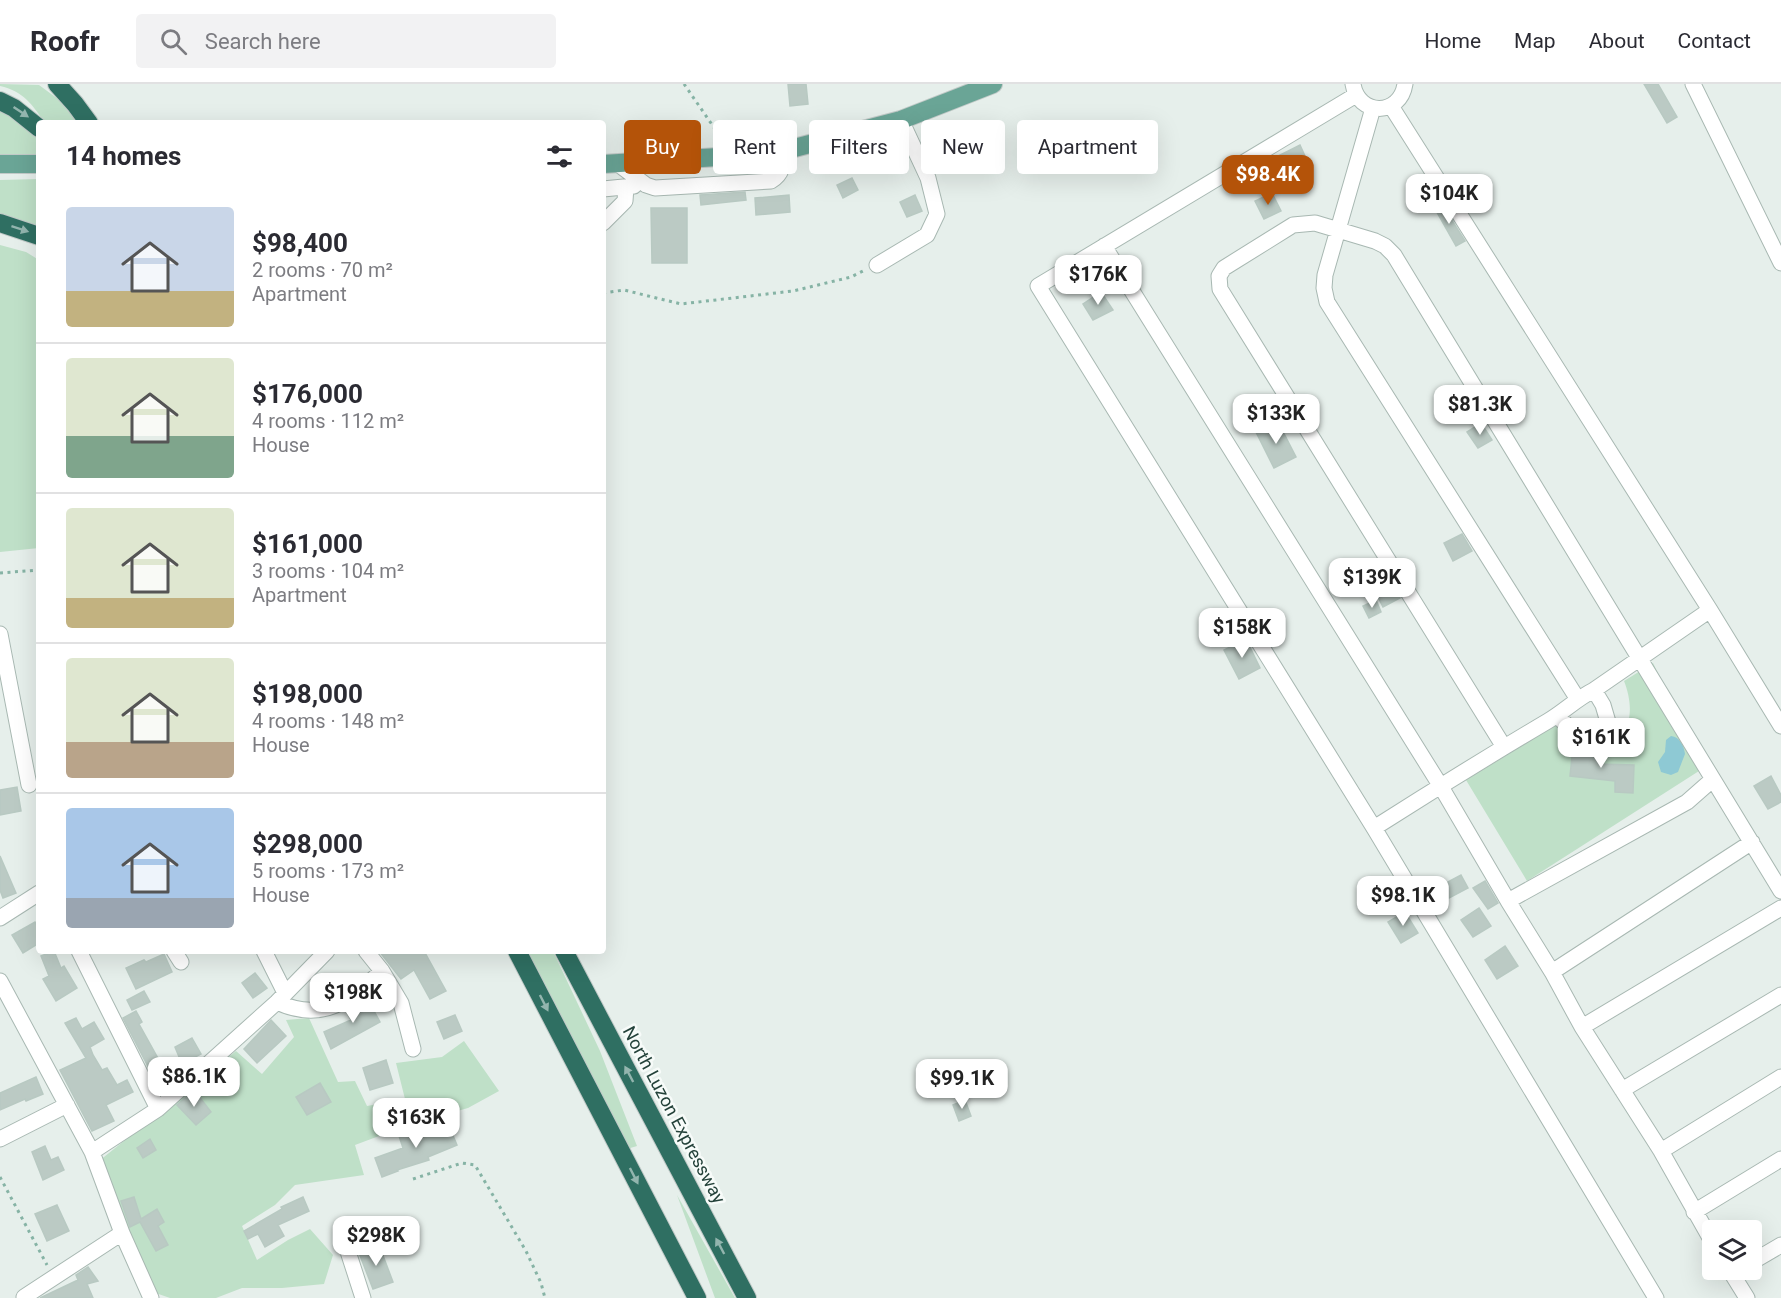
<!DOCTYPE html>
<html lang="en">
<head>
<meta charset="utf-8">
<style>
  :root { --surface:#fff; --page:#f2f2f3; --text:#2b2b33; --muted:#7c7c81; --line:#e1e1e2; --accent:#b45309 }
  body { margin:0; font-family:Roboto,sans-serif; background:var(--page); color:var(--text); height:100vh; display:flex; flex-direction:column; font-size:22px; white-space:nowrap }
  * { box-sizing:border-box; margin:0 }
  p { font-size:20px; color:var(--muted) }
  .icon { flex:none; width:33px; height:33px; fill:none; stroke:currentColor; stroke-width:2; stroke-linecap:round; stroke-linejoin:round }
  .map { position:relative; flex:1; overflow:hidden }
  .drawer { position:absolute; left:36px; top:36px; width:570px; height:834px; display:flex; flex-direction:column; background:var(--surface); border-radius:6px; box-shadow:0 6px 24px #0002 }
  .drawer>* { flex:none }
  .top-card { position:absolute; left:624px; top:36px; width:570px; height:54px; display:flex; gap:12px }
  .tools { position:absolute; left:1702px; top:1136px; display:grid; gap:12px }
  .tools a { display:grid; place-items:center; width:60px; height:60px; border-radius:6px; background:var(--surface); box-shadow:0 6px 24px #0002; font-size:30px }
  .price { position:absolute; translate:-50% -51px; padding:0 14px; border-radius:12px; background:#fff; color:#222; font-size:20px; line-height:39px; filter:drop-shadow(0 2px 3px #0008) }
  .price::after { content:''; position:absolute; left:50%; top:36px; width:18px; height:14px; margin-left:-9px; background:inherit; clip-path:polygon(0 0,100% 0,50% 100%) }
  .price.on { background:var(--accent); color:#fff }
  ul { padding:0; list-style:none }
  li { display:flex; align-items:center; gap:18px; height:150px; padding:0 30px }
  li+li { border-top:2px solid var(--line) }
  li span { display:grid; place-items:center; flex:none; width:168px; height:120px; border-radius:6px; color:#555 }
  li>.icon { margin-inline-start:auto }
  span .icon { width:72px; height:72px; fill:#fffc; stroke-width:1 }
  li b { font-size:26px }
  h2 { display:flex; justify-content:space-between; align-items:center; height:72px; padding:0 30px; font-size:26px }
  .pill { padding:0 21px; border-radius:6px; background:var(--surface); box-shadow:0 6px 24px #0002; font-size:21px; line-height:54px }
  .pill.on { background:var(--accent); color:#fff }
  header { display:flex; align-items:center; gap:36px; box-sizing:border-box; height:84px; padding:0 30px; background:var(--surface); border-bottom:2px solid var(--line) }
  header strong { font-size:28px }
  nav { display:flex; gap:33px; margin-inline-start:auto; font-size:21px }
  .search { width:420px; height:54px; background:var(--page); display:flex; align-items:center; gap:15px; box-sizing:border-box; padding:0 21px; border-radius:6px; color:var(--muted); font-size:22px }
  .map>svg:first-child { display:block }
</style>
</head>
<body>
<header>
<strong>Roofr</strong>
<div class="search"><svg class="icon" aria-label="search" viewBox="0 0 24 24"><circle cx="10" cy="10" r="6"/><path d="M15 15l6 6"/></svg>Search here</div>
<nav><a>Home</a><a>Map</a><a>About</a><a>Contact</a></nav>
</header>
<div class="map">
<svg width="1781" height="1214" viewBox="0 0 1781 1214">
  <rect width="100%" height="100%" fill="#e6efeb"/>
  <path fill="#bfe0c8" d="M0,0L39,1L58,15L78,39H45C32,20 23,7 0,2Z
    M0,26C11,32 36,45 39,58C40,62 39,68 39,73L0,74Z
    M39,95V146L0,135V96Z
    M0,161L26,168L39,176V464L0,468Z
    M1653,579L1702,679L1699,687L1527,797L1466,696L1562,637C1572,642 1585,652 1596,653C1635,659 1634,622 1624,597Z
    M520,867H553L600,967L637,1062L627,1065Z
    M309,934L338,998L355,997L367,1022L405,1015L396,979L442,973L464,957L499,1007L468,1024L411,1040L355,1061L364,1091L295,1101L275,1121L242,1142L257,1176L288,1156L310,1145L333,1171L324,1200L282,1204H242L216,1214H170L147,1206L99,1077L236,967L262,990L294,953L286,936Z
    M677,1111L735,1214H715Z"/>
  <path fill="#8ec9d4" d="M1671,652C1680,653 1684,662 1685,670L1678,688L1671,691L1661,688L1658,678L1665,668L1666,656Z"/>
  <path fill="#bbcac4" stroke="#b8c9c2" stroke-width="1.5" d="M788,0H806L808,20L790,22Z
    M1644,0H1658L1677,33L1667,39Z
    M1300,61L1309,81L1270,100L1260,81Z
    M852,94L858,106L843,114L837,101Z
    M745,108L746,116L701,121L700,111Z
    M1272,109L1281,127L1264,135L1255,117Z
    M789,111L790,128L756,131L755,114Z
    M915,111L922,127L907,133L900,118Z
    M1441,119L1465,157L1456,162L1434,123Z
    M651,124H687V179H652Z
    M1101,208L1113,226L1093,236L1083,220Z
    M1278,338L1296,373L1274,384L1256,348Z
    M1481,339L1492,356L1478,364L1467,348Z
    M1462,450L1472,467L1453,477L1444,459Z
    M1389,495L1400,514L1383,523L1373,503Z
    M1376,516L1381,528L1369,534L1363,522Z
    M1246,555L1260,584L1239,595L1224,566Z
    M1573,663L1602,666L1601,680L1634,681L1633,709L1615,708V697L1570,692Z
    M1771,692L1781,711V718L1768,725L1754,702Z
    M17,703L21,727L0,731V706Z
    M0,772L16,809L3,814L0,806Z
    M1461,791L1468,804L1449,814L1442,801Z
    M1485,797L1498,819L1488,825L1473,804Z
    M1479,824L1491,842L1473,853L1461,836Z
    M1405,828L1418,849L1401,859L1388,838Z
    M35,838L39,846V859L23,869L12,851Z
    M1505,862L1518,882L1497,895L1485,876Z
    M54,867L61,884L64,882L77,904L56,917L43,895L49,892L41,872Z
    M379,867H424L446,907L430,915L414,886L401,895Z
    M164,870L172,888L136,905L126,884L144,876L146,878Z
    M255,889L267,904L253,914L242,899Z
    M144,907L150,918L132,926L127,916Z
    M367,914L380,938L331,965L324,948L351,936L346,927Z
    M136,927L142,938L139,940L169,994L158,1002L123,934Z
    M455,931L462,947L444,955L437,938Z
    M76,934L82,945L94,938L104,955L90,963L93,971L102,986L107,984L117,1001L127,996L133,1008L106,1021L114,1037L92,1047L60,986L86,974L65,939Z
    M271,936L286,952L257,979L244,965Z
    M192,954L201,970L182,980L175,963Z
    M386,976L393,999L370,1006L363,984Z
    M36,993L43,1010L26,1017L25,1015L0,1026V1009Z
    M320,999L331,1018L307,1031L296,1013Z
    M194,1006L211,1028L196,1041L177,1021Z
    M965,1016L971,1032L959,1037L953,1021Z
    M422,1041L426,1051L449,1042L457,1061L428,1073L429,1076L397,1086L398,1087L382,1093L375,1074L403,1064L398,1049Z
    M150,1055L156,1066L143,1074L137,1064Z
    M45,1062L51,1076L58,1073L64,1086L43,1096L32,1068Z
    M134,1113L141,1135L157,1125L164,1138L158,1142L168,1161L156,1167L140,1138L130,1143L121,1117Z
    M303,1113L309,1127L278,1141L284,1152L265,1163L258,1150L248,1155L244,1147L282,1125L281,1123Z
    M57,1121L69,1147L47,1157L35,1130Z
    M379,1161L393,1198L373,1205L359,1169Z
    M88,1183L98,1197L87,1200L93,1214H40L78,1196L76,1191Z"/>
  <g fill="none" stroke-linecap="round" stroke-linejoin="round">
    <g stroke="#a8b8b2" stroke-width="17">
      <path id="minor" d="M1353,0C1358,32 1400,33 1405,0
        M1693,0L1781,179
        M1356,11L1038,202L1374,744L1656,1214
        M1391,22L1710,526L1781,642
        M1373,24L1325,191L1324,204L1327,218L1577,614
        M618,80L646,101L655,104L771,97C783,90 783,81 783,67
        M603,105L634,102
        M603,139L625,117L626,103
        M1104,162L1440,701L1508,817L1552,888L1582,943L1661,1067L1713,1159
        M877,181L927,151L937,130L928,94L901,36
        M0,550L29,701
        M1557,631C1573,649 1590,666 1608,638L1603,621L1594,606
        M1504,663L1220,205L1219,192L1224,184L1293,141L1315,139L1375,157L1385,162L1394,171L1781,807
        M1374,744C1432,707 1489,672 1548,637C1565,627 1576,615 1594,606L1710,526
        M1508,817L1687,718L1712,696
        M0,834L39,809
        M79,867L158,1025
        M174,867L181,878
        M264,867L285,909
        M366,867L382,887
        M1552,888L1752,758
        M0,897L92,1068L122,1149L151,1214
        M277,918C322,939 350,917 382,887L401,919L413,965
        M1582,943L1781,824
        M1622,1006L1781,911
        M0,1055L67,1021
        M1661,1067L1781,993
        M92,1068L158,1025L277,918L327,867
        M1694,1128L1781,1075
        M343,1152L363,1214
        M1752,1178L1781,1161
        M1729,1185L1747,1214
        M24,1213L122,1149"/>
    </g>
    <g stroke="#c2cac8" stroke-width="20">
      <path id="major" d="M0,80H39
        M603,80L735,72L783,67L901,36L993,0"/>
    </g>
    <g stroke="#c2cac8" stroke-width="20">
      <path id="highway" d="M57,0L75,20L89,39
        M0,17L14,24L39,44
        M0,139L39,152
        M517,867L697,1214
        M564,867L747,1214"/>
    </g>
    <path stroke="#86b3a5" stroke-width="3" stroke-dasharray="3 4.5" stroke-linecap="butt" d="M684,0L724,58
      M603,209L624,206L681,220L793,207L851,193L865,186
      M0,489L39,486
      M0,1093L47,1181
      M413,1095L462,1079L475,1081L526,1167L541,1199L545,1214"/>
    <use href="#minor" stroke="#fff" stroke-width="15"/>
    <use href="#major" stroke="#6aa596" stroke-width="18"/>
    <use href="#highway" stroke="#2f6f62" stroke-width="18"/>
  </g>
  <defs><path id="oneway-solid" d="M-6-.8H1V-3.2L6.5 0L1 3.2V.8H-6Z" transform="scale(1.5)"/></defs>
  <g fill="#93b5ae">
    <use href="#oneway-solid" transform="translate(21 28) rotate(34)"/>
    <use href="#oneway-solid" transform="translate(20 145) rotate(18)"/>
    <use href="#oneway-solid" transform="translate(544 919) rotate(63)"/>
    <use href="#oneway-solid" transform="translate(629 990) rotate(-118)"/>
    <use href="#oneway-solid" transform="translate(634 1092) rotate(63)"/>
    <use href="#oneway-solid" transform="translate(720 1162) rotate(-118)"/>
  </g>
  <g text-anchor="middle" stroke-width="5" stroke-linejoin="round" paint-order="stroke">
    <g font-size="18" fill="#24423a" stroke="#f7fbf9">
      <text transform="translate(674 1031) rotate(62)" y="6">North Luzon Expressway</text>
    </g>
  </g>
</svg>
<div class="tools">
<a><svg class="icon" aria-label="layers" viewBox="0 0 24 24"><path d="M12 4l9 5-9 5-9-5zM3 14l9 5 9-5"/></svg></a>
</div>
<b class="price on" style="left:1268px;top:122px">$98.4K</b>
<b class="price" style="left:1449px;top:141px">$104K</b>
<b class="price" style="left:1098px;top:222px">$176K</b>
<b class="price" style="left:1480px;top:352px">$81.3K</b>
<b class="price" style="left:1276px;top:361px">$133K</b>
<b class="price" style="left:1372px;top:525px">$139K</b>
<b class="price" style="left:1242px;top:575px">$158K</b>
<b class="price" style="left:1601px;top:685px">$161K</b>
<b class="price" style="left:1403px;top:843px">$98.1K</b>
<b class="price" style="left:353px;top:940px">$198K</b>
<b class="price" style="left:194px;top:1024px">$86.1K</b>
<b class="price" style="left:962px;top:1026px">$99.1K</b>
<b class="price" style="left:416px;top:1065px">$163K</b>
<b class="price" style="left:376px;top:1183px">$298K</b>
<div class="top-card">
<a class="pill on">Buy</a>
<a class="pill">Rent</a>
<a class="pill">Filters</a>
<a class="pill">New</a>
<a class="pill">Apartment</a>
</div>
<section class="drawer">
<h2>14 homes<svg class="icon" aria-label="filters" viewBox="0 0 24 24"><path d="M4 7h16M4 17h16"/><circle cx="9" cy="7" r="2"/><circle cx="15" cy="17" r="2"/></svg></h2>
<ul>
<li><span style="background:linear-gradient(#c9d6e8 70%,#c2b280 0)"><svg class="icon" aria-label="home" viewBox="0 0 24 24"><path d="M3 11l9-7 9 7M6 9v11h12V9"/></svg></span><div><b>$98,400</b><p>2 rooms · 70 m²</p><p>Apartment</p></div></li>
<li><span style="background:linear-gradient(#dfe7d0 65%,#7fa58c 0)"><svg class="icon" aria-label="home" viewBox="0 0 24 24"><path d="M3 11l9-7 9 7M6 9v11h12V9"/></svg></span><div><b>$176,000</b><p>4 rooms · 112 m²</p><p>House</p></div></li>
<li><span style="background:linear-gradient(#dfe7d0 75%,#c2b280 0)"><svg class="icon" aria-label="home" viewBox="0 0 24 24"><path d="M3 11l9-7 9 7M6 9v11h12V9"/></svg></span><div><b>$161,000</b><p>3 rooms · 104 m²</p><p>Apartment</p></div></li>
<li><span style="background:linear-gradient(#dfe7d0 70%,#b9a48a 0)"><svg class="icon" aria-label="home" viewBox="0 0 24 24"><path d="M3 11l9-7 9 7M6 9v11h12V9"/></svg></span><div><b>$198,000</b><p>4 rooms · 148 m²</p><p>House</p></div></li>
<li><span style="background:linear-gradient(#a9c7e8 75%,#9aa5b1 0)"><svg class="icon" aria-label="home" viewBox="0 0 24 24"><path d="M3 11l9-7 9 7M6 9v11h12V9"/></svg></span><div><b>$298,000</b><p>5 rooms · 173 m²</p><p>House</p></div></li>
</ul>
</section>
</div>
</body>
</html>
